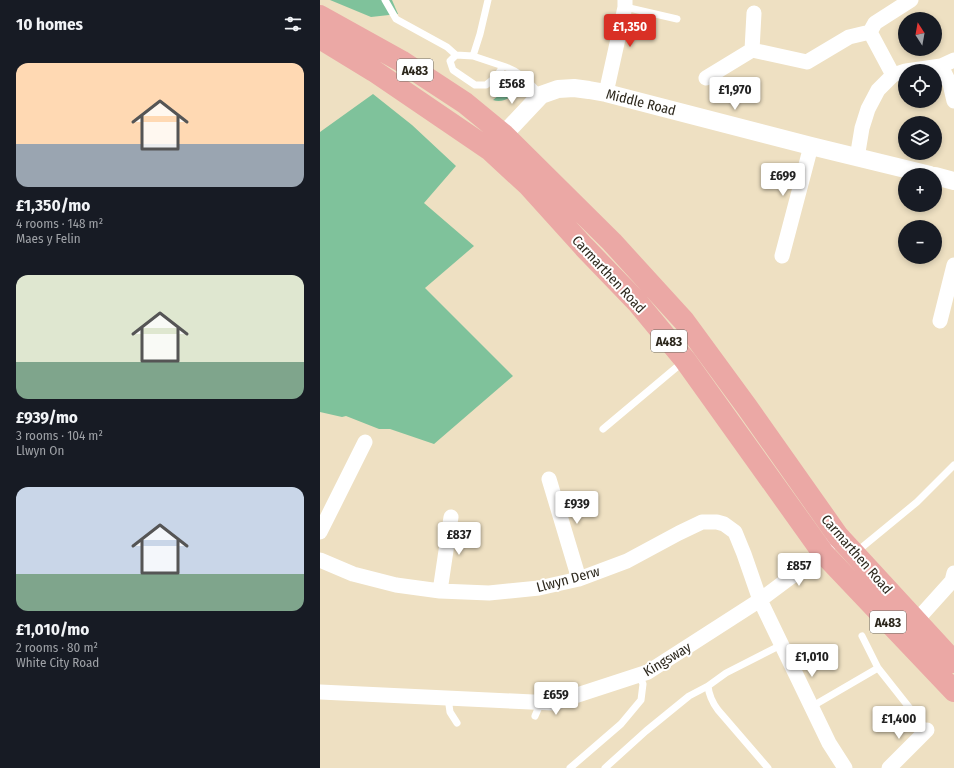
<!DOCTYPE html>
<html lang="en">
<head>
<meta charset="utf-8">
<style>
  :root { --surface:#171b24; --page:#242831; --text:#f1f3f6; --muted:#9ea1a6; --accent:#d93025 }
  body { margin:0; font-family:"Fira Sans Condensed",sans-serif; background:var(--page); color:var(--text); height:100vh; display:flex; flex-direction:column; font-size:15px; white-space:nowrap }
  * { box-sizing:border-box; margin:0 }
  p { font-size:13px; color:var(--muted) }
  .icon { flex:none; width:22px; height:22px; fill:none; stroke:currentColor; stroke-width:2; stroke-linecap:round; stroke-linejoin:round }
  .map { position:relative; flex:1; overflow:hidden }
  .drawer { display:flex; flex-direction:column; background:var(--surface); width:320px }
  .drawer>* { flex:none }
  .needle { width:26px; rotate:349deg }
  .fabs { position:absolute; left:578px; top:12px; display:grid; gap:8px }
  .fabs a { display:grid; place-items:center; width:44px; height:44px; border-radius:50%; background:var(--surface); box-shadow:0 2px 6px #0003; font-size:20px }
  .price { position:absolute; translate:-50% -34px; padding:0 9px; border-radius:4px; background:#fff; color:#222; font-size:13px; line-height:26px; filter:drop-shadow(0 1px 2px #0008) }
  .price::after { content:''; position:absolute; left:50%; top:24px; width:12px; height:9px; margin-left:-6px; background:inherit; clip-path:polygon(0 0,100% 0,50% 100%) }
  .price.on { background:var(--accent); color:#fff }
  ul { padding:0; list-style:none }
  li { display:grid; align-content:center; gap:8px; height:212px; padding:0 16px }
  li span { display:grid; place-items:center; height:124px; border-radius:12px; color:#555 }
  li>.icon { margin-inline-start:auto }
  span .icon { width:72px; height:72px; fill:#fffc; stroke-width:1 }
  li b { font-size:17px }
  h2 { display:flex; justify-content:space-between; align-items:center; height:48px; padding:0 16px; font-size:17px }
  main { display:flex; flex:1; min-height:0 }
  .map>svg:first-child { display:block }
</style>
</head>
<body>
<main>
<section class="drawer">
<h2>10 homes<svg class="icon" aria-label="filters" viewBox="0 0 24 24"><path d="M4 7h16M4 17h16"/><circle cx="9" cy="7" r="2"/><circle cx="15" cy="17" r="2"/></svg></h2>
<ul>
<li><span style="background:linear-gradient(#ffd9b3 65%,#9aa5b1 0)"><svg class="icon" aria-label="home" viewBox="0 0 24 24"><path d="M3 11l9-7 9 7M6 9v11h12V9"/></svg></span><div><b>£1,350/mo</b><p>4 rooms · 148 m²</p><p>Maes y Felin</p></div></li>
<li><span style="background:linear-gradient(#dfe7d0 70%,#7fa58c 0)"><svg class="icon" aria-label="home" viewBox="0 0 24 24"><path d="M3 11l9-7 9 7M6 9v11h12V9"/></svg></span><div><b>£939/mo</b><p>3 rooms · 104 m²</p><p>Llwyn On</p></div></li>
<li><span style="background:linear-gradient(#c9d6e8 70%,#7fa58c 0)"><svg class="icon" aria-label="home" viewBox="0 0 24 24"><path d="M3 11l9-7 9 7M6 9v11h12V9"/></svg></span><div><b>£1,010/mo</b><p>2 rooms · 80 m²</p><p>White City Road</p></div></li>
</ul>
</section>
<div class="map">
<svg width="634" height="768" viewBox="0 0 634 768">
  <rect width="100%" height="100%" fill="#eee0c2"/>
  <path fill="#7fc29b" d="M10,0H72L78,14L51,17Z
    M193,83L195,85L197,90C192,98 182,103 173,100L184,91L188,86Z
    M53,94L92,125L136,166L104,203L154,246L105,288L193,376L114,444L70,429H59L26,416L22,417L0,412V132Z"/>
  <g fill="none" stroke-linecap="round" stroke-linejoin="round">
    <path stroke="#fff" stroke-width="7" d="M65,0L76,19L127,47L136,55L153,56L183,66L177,76L166,85H155L133,70L130,61L136,55
      M305,7L357,19
      M153,56L160,34L168,0
      M183,66C201,72 208,81 221,95
      M283,429L364,361
      M535,553L597,502L634,465
      M542,636L558,668
      M128,698L130,712L137,723
      M491,707L558,668L607,730
      M215,716L221,702
      M250,768L301,724L321,700L323,684L319,675
      M285,768L326,731L353,709L369,696L388,686
      M448,768L398,710C392,702 389,696 388,686L406,673L461,645"/>
    <path stroke="#fff" stroke-width="15" d="M550,32L555,23L591,0
      M550,32L573,75
      M432,50L434,13
      M621,66L630,84L634,101
      M586,71L621,66L634,60
      M386,78L432,50L487,62L529,37L550,32
      M286,93L305,7V0
      M537,158L542,128L548,109L558,90L573,75L585,71
      M462,256L491,146
      M620,321L634,265
      M229,479L259,579
      M0,532L45,442
      M0,560L33,574L76,585L120,591L169,593L219,588L259,579L307,561L359,533L382,522H397L404,524L415,532L424,554L440,600L509,743L525,768
      M120,591L131,517
      M596,621L632,581L634,573
      M0,692L233,703L328,672L440,600L503,553L509,545
      M569,768L607,730"/>
    <path stroke="#fff" stroke-width="18" d="M174,145L221,95L238,89L254,88L269,90L286,93L491,146L610,175
      M615,176L634,181"/>
    <path stroke="#eba8a5" stroke-width="22" d="M0,16L81,61L145,103L184,135L292,242L364,321L427,407L518,536L634,662
      M0,38L54,71L170,150L208,185L264,247L317,302L365,360L503,553L634,691"/>
  </g>
  <g text-anchor="middle" stroke-width="4" stroke-linejoin="round" paint-order="stroke">
    <g fill="#fff" stroke="#6c6861" stroke-width="1">
      <rect x="77" y="59" width="36" height="22" rx="3"/>
      <rect x="331" y="330" width="36" height="22" rx="3"/>
      <rect x="550" y="611" width="36" height="22" rx="3"/>
    </g>
    <g font-size="13" font-weight="bold" fill="#2d281d">
      <text x="95" y="75">A483</text>
      <text x="349" y="346">A483</text>
      <text x="568" y="627">A483</text>
    </g>
    <g font-size="14" fill="#2d281d" stroke="#fff">
      <text transform="translate(321 102) rotate(14)" y="5">Middle Road</text>
      <text transform="translate(289 274) rotate(47)" y="5">Carmarthen Road</text>
      <text transform="translate(537 554) rotate(49)" y="5">Carmarthen Road</text>
      <text transform="translate(248 579) rotate(-15)" y="5">Llwyn Derw</text>
      <text transform="translate(347 659) rotate(-31)" y="5">Kingsway</text>
    </g>
  </g>
</svg>
<div class="fabs">
<a><svg class="needle" viewBox="-14 -14 28 28"><path d="M0-13l5 13h-10z" fill="#e53935"/><path d="M0 13l5-13h-10z" fill="#9ea1a6"/></svg></a>
<a><svg class="icon" aria-label="locate" viewBox="0 0 24 24"><circle cx="12" cy="12" r="6"/><path d="M12 2v4M12 18v4M2 12h4M18 12h4"/></svg></a>
<a><svg class="icon" aria-label="layers" viewBox="0 0 24 24"><path d="M12 4l9 5-9 5-9-5zM3 14l9 5 9-5"/></svg></a>
<a>+</a>
<a>−</a>
</div>
<b class="price on" style="left:310px;top:48px">£1,350</b>
<b class="price" style="left:192px;top:105px">£568</b>
<b class="price" style="left:415px;top:111px">£1,970</b>
<b class="price" style="left:463px;top:197px">£699</b>
<b class="price" style="left:257px;top:525px">£939</b>
<b class="price" style="left:139px;top:556px">£837</b>
<b class="price" style="left:479px;top:587px">£857</b>
<b class="price" style="left:492px;top:678px">£1,010</b>
<b class="price" style="left:236px;top:716px">£659</b>
<b class="price" style="left:579px;top:740px">£1,400</b>
</div>
</main>
</body>
</html>
